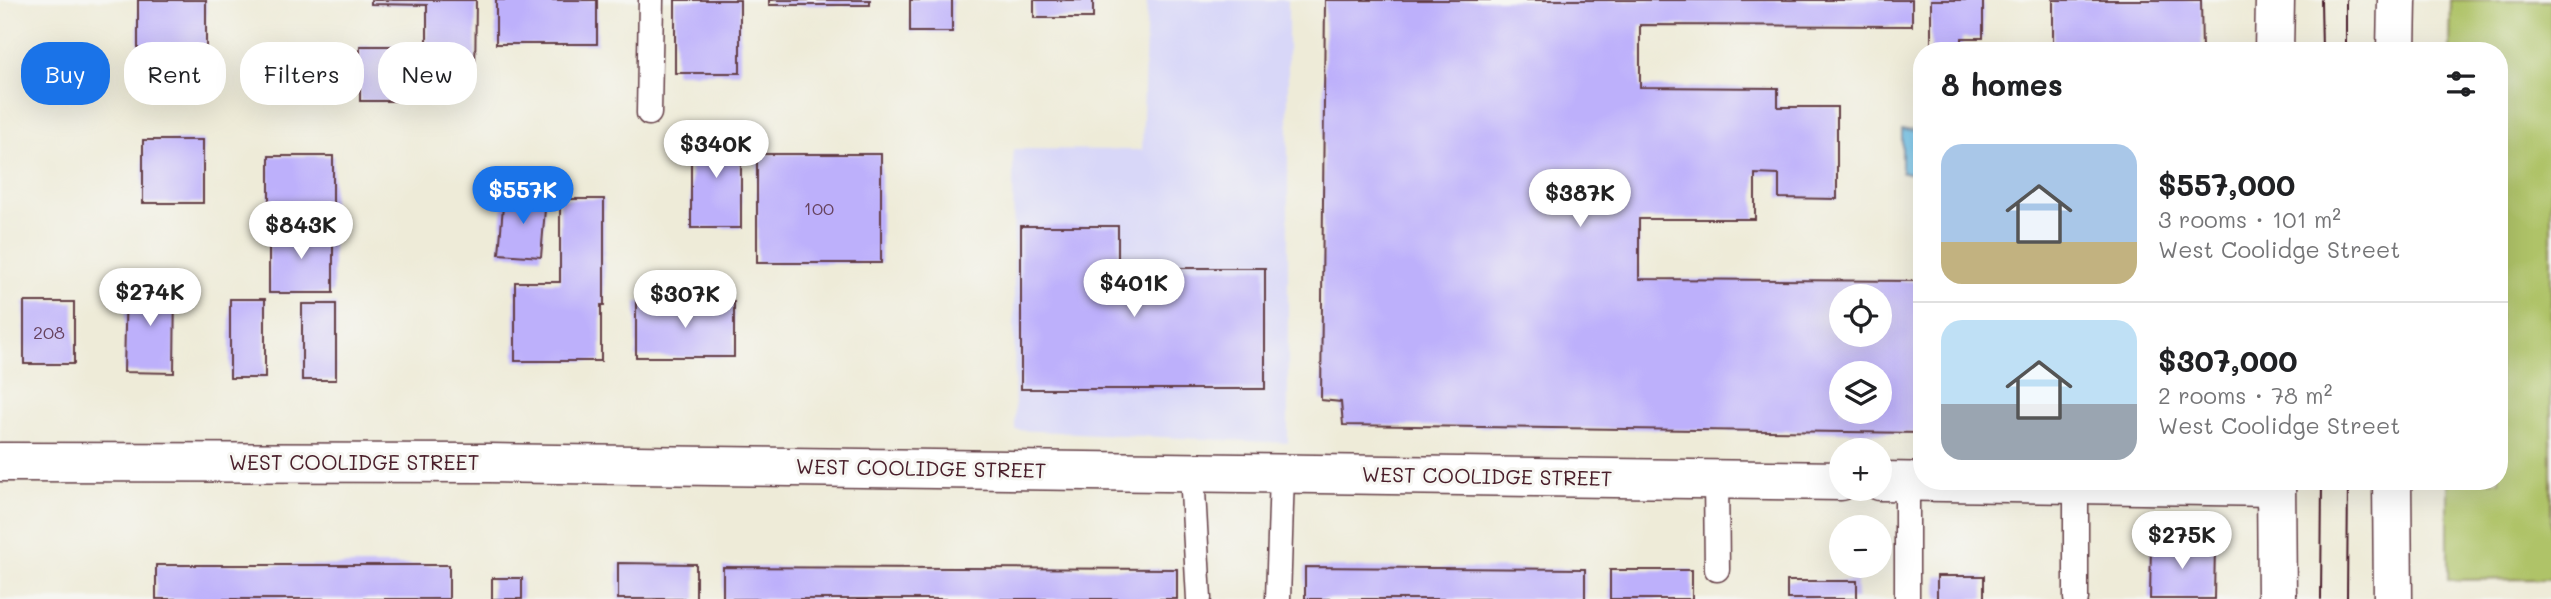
<!DOCTYPE html>
<html lang="en">
<head>
<meta charset="utf-8">
<style>
  :root { --surface:#fff; --page:#f6f6f6; --text:#202124; --muted:#757577; --line:#e0e0e0; --accent:#1a73e8 }
  body { margin:0; font-family:Mali,sans-serif; background:var(--page); color:var(--text); height:100vh; display:flex; flex-direction:column; font-size:26px; white-space:nowrap }
  * { box-sizing:border-box; margin:0 }
  p { font-size:23px; color:var(--muted) }
  .icon { flex:none; width:38px; height:38px; fill:none; stroke:currentColor; stroke-width:2; stroke-linecap:round; stroke-linejoin:round }
  .map { position:relative; flex:1; overflow:hidden }
  .side { position:absolute; left:1913px; top:42px; width:595px; height:448px; display:flex; flex-direction:column; background:var(--surface); border-radius:28px; box-shadow:0 7px 28px #0002 }
  .side>* { flex:none }
  .top-card { position:absolute; left:21px; top:42px; width:665px; height:63px; display:flex; gap:14px }
  .controls { position:absolute; left:1829px; top:284px; display:grid; gap:14px }
  .controls a { display:grid; place-items:center; width:63px; height:63px; border-radius:50%; background:var(--surface); box-shadow:0 7px 28px #0002; font-size:35px }
  .price { position:absolute; translate:-50% -60px; padding:0 16px; border-radius:24px; background:#fff; color:#222; font-size:23px; line-height:46px; filter:drop-shadow(0 2px 4px #0008) }
  .price::after { content:''; position:absolute; left:50%; top:42px; width:21px; height:16px; margin-left:-10px; background:inherit; clip-path:polygon(0 0,100% 0,50% 100%) }
  .price.active { background:var(--accent); color:#fff }
  ul { padding:0; list-style:none }
  li { display:flex; align-items:center; gap:21px; height:175px; padding:0 28px }
  li+li { border-top:2px solid var(--line) }
  li span { display:grid; place-items:center; flex:none; width:196px; height:140px; border-radius:21px; color:#555 }
  li>.icon { margin-inline-start:auto }
  span .icon { width:84px; height:84px; fill:#fffc; stroke-width:1 }
  li b { font-size:30px }
  h2 { display:flex; justify-content:space-between; align-items:center; height:84px; padding:0 28px; font-size:30px }
  .tag { padding:0 24px; border-radius:28px; background:var(--surface); box-shadow:0 7px 28px #0002; font-size:24px; line-height:63px }
  .tag.active { background:var(--accent); color:#fff }
  .map>svg:first-child { display:block }
</style>
</head>
<body>
<div class="map">
<svg width="2551" height="599" viewBox="0 0 2551 599">
  <rect width="100%" height="100%" fill="#f6f6f2"/>
  <filter id="ink" filterUnits="userSpaceOnUse"><feTurbulence type="fractalNoise" baseFrequency=".0143" numOctaves="2"/><feDisplacementMap in="SourceGraphic" scale="14" xChannelSelector="R" yChannelSelector="G"/><feConvolveMatrix kernelMatrix="1 2 1 2 8 2 1 2 1" color-interpolation-filters="sRGB"/></filter>
  <filter id="wash" filterUnits="userSpaceOnUse"><feTurbulence type="fractalNoise" baseFrequency=".00686" numOctaves="4" result="noise"/><feDisplacementMap in="SourceGraphic" scale="28" xChannelSelector="R" yChannelSelector="G"/><feGaussianBlur stdDeviation="1.57" result="paint"/><feColorMatrix in="noise" values="0 0 0 0 0 0 0 0 0 0 0 0 0 0 0 0 0 1.4 0 .05"/><feComposite in="paint" operator="in"/></filter>
  <g filter="url(#wash)">
    <rect width="100%" height="100%" fill="#eeebd8"/>
    <path fill="#d8d7f8" d="M1147,0H1288V443L1015,430L1013,149L1142,150Z"/>
    <path fill="#afc367" stroke="#7c7149" stroke-width="2" d="M2451,0H2551V579L2448,580V481H2499V51H2450Z"/>
    <path fill="#6ec2ea" stroke="#5c708a" stroke-width="2" d="M1902,130L1921,131V173H1902Z"/>
    <g id="blocks">
      <path fill="#bdb0fb" fill-rule="evenodd" d="M138,0H206V78H138Z
        M371,0H476L475,77L427,76V5L371,4Z
        M496,0H597V44H496Z
        M675,0H740V73H675Z
        M769,0H870V5H769Z
        M910,0H952V32H910Z
        M1034,0H1093V18H1034Z
        M1325,0H1912V26L1640,25V87L1778,88V107H1837V199L1779,198V175L1755,174V219H1639V279L1920,281L1922,433L1343,425L1341,402L1321,400ZM1841,296H1880V334H1841ZM1841,373H1880V411H1841Z
        M1931,0H1983V38H1962V51H1931Z
        M2053,0H2201L2202,51H2053Z
        M360,46H399V101H360Z
        M302,61H341V101H302Z
        M691,133H741V228H691Z
        M143,140H203V203H143Z
        M757,154H881V263H757Z
        M269,156H333V219H269Z
        M504,194L546,197L541,257L499,254Z
        M560,199H604V305H601V361H515V282H560Z
        M1021,226H1118V268H1265V389H1021Z
        M269,229H333V293H269Z
        M126,283L175,284L174,373L124,372Z
        M230,299H265V378H230Z
        M24,302H74V364H24Z
        M636,302H734V357H636Z
        M302,304H336V380H302Z
        M2151,544H2215L2214,599H2150Z
        M618,563L696,564V599H618Z
        M156,565H449V599H156Z
        M723,567L1177,569V599H723Z
        M1305,567L1585,569V599H1305Z
        M1610,570H1692V599H1610Z
        M1937,576H1984V599H1937Z
        M492,578H522V599H492Z
        M1787,581H1857V599H1787Z"/>
    </g>
  </g>
  <g filter="url(#ink)">
    <use href="#blocks" fill-opacity="0" stroke="#633e45" stroke-width="2"/>
    <g fill="none" stroke-linecap="round" stroke-linejoin="round">
      <g stroke="#633e45" stroke-width="27">
        <path id="lane" d="M649,113L651,0
          M1192,473L1199,599
          M1716,480L1717,569
          M1907,482V599
          M2076,484V599
          M1278,599L1282,474"/>
      </g>
      <g stroke="#633e45" stroke-width="41">
        <path id="street" d="M0,462L489,463L1841,481
          M1880,481L2276,487"/>
      </g>
      <g stroke="#633e45" stroke-width="41">
        <path id="primary" d="M2274,51L2275,0
          M2396,51L2397,0
          M2276,481L2277,599
          M2392,481L2393,599"/>
      </g>
      <use href="#lane" stroke="#fff" stroke-width="24"/>
      <use href="#street" stroke="#fff" stroke-width="38"/>
      <use href="#primary" stroke="#fff" stroke-width="38"/>
      <path stroke="#4a1f2b" stroke-width="2" d="M2321,0L2322,51
        M2346,0V51
        M2321,599L2322,481
        M2347,599L2348,481"/>
    </g>
  </g>
  <g text-anchor="middle" stroke-width="6" stroke-linejoin="round" paint-order="stroke">
    <g font-size="18" fill="#67435f">
      <text x="819" y="215">100</text>
      <text x="49" y="339">208</text>
    </g>
    <g font-size="21" fill="#4a1f2b" stroke="#f6f6f2">
      <text x="354" y="470">WEST COOLIDGE STREET</text>
      <text transform="translate(921 469) rotate(1)" y="7">WEST COOLIDGE STREET</text>
      <text transform="translate(1487 477) rotate(1)" y="7">WEST COOLIDGE STREET</text>
    </g>
  </g>
</svg>
<div class="controls">
<a><svg class="icon" aria-label="locate" viewBox="0 0 24 24"><circle cx="12" cy="12" r="6"/><path d="M12 2v4M12 18v4M2 12h4M18 12h4"/></svg></a>
<a><svg class="icon" aria-label="layers" viewBox="0 0 24 24"><path d="M12 4l9 5-9 5-9-5zM3 14l9 5 9-5"/></svg></a>
<a>+</a>
<a>−</a>
</div>
<b class="price" style="left:716px;top:180px">$340K</b>
<b class="price active" style="left:523px;top:226px">$557K</b>
<b class="price" style="left:1580px;top:229px">$387K</b>
<b class="price" style="left:301px;top:261px">$843K</b>
<b class="price" style="left:1134px;top:319px">$401K</b>
<b class="price" style="left:150px;top:328px">$274K</b>
<b class="price" style="left:685px;top:330px">$307K</b>
<b class="price" style="left:2182px;top:571px">$275K</b>
<div class="top-card">
<a class="tag active">Buy</a>
<a class="tag">Rent</a>
<a class="tag">Filters</a>
<a class="tag">New</a>
</div>
<section class="side">
<h2>8 homes<svg class="icon" aria-label="filters" viewBox="0 0 24 24"><path d="M4 7h16M4 17h16"/><circle cx="9" cy="7" r="2"/><circle cx="15" cy="17" r="2"/></svg></h2>
<ul>
<li><span style="background:linear-gradient(#a9c7e8 70%,#c2b280 0)"><svg class="icon" aria-label="home" viewBox="0 0 24 24"><path d="M3 11l9-7 9 7M6 9v11h12V9"/></svg></span><div><b>$557,000</b><p>3 rooms · 101 m²</p><p>West Coolidge Street</p></div></li>
<li><span style="background:linear-gradient(#bfe0f5 60%,#9aa5b1 0)"><svg class="icon" aria-label="home" viewBox="0 0 24 24"><path d="M3 11l9-7 9 7M6 9v11h12V9"/></svg></span><div><b>$307,000</b><p>2 rooms · 78 m²</p><p>West Coolidge Street</p></div></li>
</ul>
</section>
</div>
</body>
</html>
